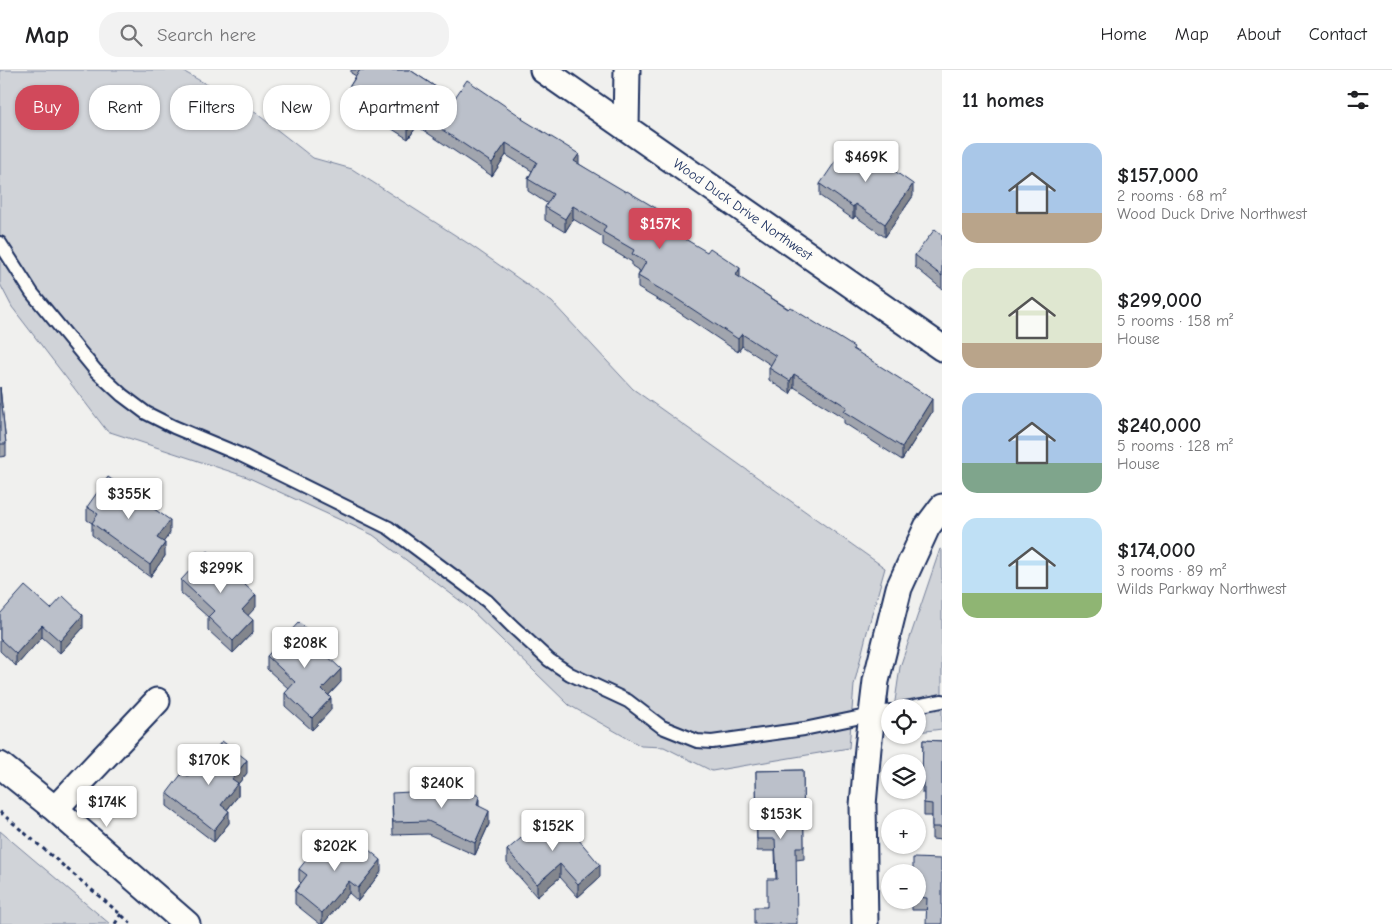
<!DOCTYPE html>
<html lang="en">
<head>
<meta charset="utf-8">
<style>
  :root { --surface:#fff; --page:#f2f2f2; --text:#202124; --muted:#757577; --line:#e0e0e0; --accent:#d1495b }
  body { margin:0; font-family:"Comic Neue",sans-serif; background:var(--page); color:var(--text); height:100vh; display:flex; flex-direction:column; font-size:19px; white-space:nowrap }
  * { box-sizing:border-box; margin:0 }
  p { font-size:16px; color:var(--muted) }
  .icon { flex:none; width:28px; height:28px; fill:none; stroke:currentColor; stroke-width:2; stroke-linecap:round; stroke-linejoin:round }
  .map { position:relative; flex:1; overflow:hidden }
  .sheet { display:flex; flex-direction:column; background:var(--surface); width:450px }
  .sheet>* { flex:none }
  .hud { position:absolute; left:15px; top:15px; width:475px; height:45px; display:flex; gap:10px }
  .buttons { position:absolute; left:881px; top:629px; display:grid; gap:10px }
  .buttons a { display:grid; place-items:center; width:45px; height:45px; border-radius:50%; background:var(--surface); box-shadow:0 1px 4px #0004; font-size:25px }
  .price { position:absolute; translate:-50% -42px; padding:0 11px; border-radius:5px; background:#fff; color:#222; font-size:16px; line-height:32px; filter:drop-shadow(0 1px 2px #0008) }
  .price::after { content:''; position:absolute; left:50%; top:30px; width:15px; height:11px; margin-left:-8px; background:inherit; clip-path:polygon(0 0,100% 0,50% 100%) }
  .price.on { background:var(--accent); color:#fff }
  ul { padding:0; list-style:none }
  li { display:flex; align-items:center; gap:15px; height:125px; padding:0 20px }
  li span { display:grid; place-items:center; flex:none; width:140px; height:100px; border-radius:15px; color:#555 }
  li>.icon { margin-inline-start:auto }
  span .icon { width:60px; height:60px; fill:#fffc; stroke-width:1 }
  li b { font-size:21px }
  h2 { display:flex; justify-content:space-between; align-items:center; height:60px; padding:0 20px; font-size:21px }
  .chip { padding:0 18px; border-radius:20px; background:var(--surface); box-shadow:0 1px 4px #0004; font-size:18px; line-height:45px }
  .chip.on { background:var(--accent); color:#fff }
  header { display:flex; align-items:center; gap:30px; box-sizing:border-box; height:70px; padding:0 25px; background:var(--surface); border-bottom:1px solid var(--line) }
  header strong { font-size:24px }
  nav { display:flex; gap:28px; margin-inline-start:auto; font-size:18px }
  .search { width:350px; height:45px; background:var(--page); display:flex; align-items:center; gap:12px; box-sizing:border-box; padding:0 18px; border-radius:20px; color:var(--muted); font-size:19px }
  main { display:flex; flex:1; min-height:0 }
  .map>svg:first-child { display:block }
</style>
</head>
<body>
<header>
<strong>Map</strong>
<div class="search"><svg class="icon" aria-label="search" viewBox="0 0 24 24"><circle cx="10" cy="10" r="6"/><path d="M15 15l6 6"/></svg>Search here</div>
<nav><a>Home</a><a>Map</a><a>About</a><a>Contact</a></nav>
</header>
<main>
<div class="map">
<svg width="942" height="854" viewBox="0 0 942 854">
  <rect width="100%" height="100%" fill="#f0f0ee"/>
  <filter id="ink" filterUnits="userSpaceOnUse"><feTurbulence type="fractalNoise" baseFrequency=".02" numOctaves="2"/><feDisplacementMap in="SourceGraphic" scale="10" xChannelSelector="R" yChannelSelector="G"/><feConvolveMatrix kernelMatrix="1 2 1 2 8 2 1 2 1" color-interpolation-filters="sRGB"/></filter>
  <g filter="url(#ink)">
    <path fill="#d0d3d8" stroke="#76819b" d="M0,0H181L252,40L313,88L352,99L469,174L552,232L633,319L885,498L867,562L854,615L849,678L712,701L664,677L641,676L569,635L467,536L373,465L247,407L107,361L12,237L0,214Z
      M940,479L942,480V659L918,662V638H894L900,597Z
      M0,761L110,854H0Z"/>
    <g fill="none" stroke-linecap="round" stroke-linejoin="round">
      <g stroke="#1b2f5e" stroke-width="16">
        <path id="lane" d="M0,173L32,223L96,301L122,325L146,343L174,357L241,385L389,458L487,531L511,555L549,590L570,604L628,631L662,657L697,671L712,672L804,659L890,641
          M905,638L942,631"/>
      </g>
      <g stroke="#1b2f5e" stroke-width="29">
        <path id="street" d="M543,0L942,278
          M626,58L627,0
          M0,695L55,739L187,854
          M55,739L157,631
          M865,854L863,735L868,678L876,611L899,518L927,457L942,437"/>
      </g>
      <path stroke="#1b2f5e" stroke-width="3" stroke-dasharray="4 4" stroke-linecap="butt" d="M0,742L132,854
        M115,854L121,844"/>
      <use href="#lane" stroke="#fdfcf7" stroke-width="12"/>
      <use href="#street" stroke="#fdfcf7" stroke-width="25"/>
    </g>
    <path fill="#a1a5ae" stroke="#1b2f5e" d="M351,0H410L454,29L523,50L579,94L659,146L679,166L740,208L854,280L932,342L902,390L844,353V348L794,317L790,324L769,310V298L771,295L742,276L738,282L677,241L638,218V206L640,201L632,196V192L603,175V167L573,149L565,162L545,150V137L548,134L528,121V109L532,101L506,85L492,106L417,56L408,69L348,31V19L356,6L351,3Z
      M820,114L913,126L885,167L855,146L853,149L820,126Z
      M942,165V219L915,197V185Z
      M0,317L6,374V386L0,387Z
      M87,437L170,463L163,472L165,486L150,507L92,465V453L87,450Z
      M181,510L256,537L248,545L253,562L233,583L208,560V547L181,523Z
      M51,539L83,558L60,583L42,567L16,596L0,581V544Z
      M324,582L341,612L329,625L331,640L312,660L285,636V623L289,619L267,599V586Z
      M923,670L942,671V770L932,769V746H924V723H922Z
      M200,700L247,703L238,714V726L227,740L229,753L214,772L167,736V723L188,706Z
      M803,700L804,789L796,790L767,837L776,809L775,781H757L756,701Z
      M392,735L479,736L489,754L475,785L428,764L393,765Z
      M537,762L600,807L578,827L560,807L537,827L507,793V780Z
      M334,786L381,802L358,831L349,823L323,854H320L295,834V821L301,813L299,811V799Z
      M941,801L926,840H912V830H918V802Z"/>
    <path fill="#83868d" stroke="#1b2f5e" d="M417,43V56L408,69V57Z
      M506,73V85L492,106V93Z
      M579,84V96L574,91Z
      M913,114V126L885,167V154Z
      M855,134V146L853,149V137Z
      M573,136V149L565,162V149Z
      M679,157V170L675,163Z
      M740,198V210L736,205Z
      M742,264V276L738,282V269Z
      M794,304V317L790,324V311Z
      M932,329V342L902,390V377Z
      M170,450V463L157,481V468Z
      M165,473V486L150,507V495Z
      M256,525V537L242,552V540Z
      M83,545V558L60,583V571Z
      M253,550V562L233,583V571Z
      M42,555V567L16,596V584Z
      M324,576V588L320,579Z
      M341,599V612L322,632V619Z
      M331,628V640L312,660V648Z
      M247,690V703L238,714V726L221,747V735L232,709Z
      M479,726V739L477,735Z
      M229,741V753L214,772V760Z
      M489,741V754L475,785V773Z
      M381,790V802L358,831V818Z
      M560,794V807L537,827V814Z
      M600,795V807L578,827V814Z
      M349,811V823L323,854H322V843Z"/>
    <path fill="#bbc0ca" stroke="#1b2f5e" d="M360,0H410L454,29L467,10L523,48L522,49L579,84L574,91L626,122L627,121L659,140L657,145L679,157L675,163L707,182L710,178L740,198L736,205L788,239L790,237L854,277L853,279L932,329L902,377L844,341L847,337L794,304L790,311L769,298L776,286L742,264L738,269L677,229L638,206L646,192L632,184L634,180L603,162L606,156L573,136L565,149L545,137L553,124L528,109L537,92L506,73L492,93L417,43L408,57L348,19Z
      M850,70L913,114L885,154L855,134L853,137L820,114Z
      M935,159L942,165V206L915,185Z
      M0,317L6,374H0Z
      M108,407L170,450L157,468L165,473L150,495L92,453L98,444L87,437Z
      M208,481L256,525L242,540L253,550L233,571L208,547L214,541L181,510Z
      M25,516L51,539L63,526L83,545L60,571L42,555L16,584L0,569V544Z
      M299,552L324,576L320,579L341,599L322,619L331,628L312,648L285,623L295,612L267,586Z
      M923,670L942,671V757H932V734L924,733V711H922Z
      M222,671L247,690L232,709L238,713L221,735L229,741L214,760L167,723L183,702L188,706L196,696L200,700Z
      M803,700L804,777H796L797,854H754V837H767V809H777L775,769H757L756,701Z
      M435,705L479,726L477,735L489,741L475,773L428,751L393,752L392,723L428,721Z
      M557,744L600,795L578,814L560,794L537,814L507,780L533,758L537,762Z
      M351,765L381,790L358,818L349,811L322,843L295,821L307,805L299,799L319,774L334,786Z
      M913,788L941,789V801H942V854H926L927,828L918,827V802H913Z"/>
  </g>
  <g text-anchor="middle" stroke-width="5" stroke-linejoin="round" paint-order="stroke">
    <g font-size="14" fill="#1b2f5e" stroke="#fdfcf7">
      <text transform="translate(743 139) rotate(35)" y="5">Wood Duck Drive Northwest</text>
    </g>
  </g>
</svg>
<div class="buttons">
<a><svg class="icon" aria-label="locate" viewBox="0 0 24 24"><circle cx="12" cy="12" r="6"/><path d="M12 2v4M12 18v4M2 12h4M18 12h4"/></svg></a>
<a><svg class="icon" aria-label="layers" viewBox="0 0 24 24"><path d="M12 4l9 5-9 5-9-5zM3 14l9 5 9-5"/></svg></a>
<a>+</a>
<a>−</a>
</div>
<b class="price" style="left:866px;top:113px">$469K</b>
<b class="price on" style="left:660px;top:180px">$157K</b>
<b class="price" style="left:129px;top:450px">$355K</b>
<b class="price" style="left:221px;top:524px">$299K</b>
<b class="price" style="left:305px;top:599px">$208K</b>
<b class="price" style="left:209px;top:716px">$170K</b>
<b class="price" style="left:442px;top:739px">$240K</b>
<b class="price" style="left:107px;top:758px">$174K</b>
<b class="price" style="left:781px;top:770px">$153K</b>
<b class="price" style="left:553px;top:782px">$152K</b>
<b class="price" style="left:335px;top:802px">$202K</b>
<div class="hud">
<a class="chip on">Buy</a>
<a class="chip">Rent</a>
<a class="chip">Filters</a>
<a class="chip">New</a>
<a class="chip">Apartment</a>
</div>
</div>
<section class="sheet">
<h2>11 homes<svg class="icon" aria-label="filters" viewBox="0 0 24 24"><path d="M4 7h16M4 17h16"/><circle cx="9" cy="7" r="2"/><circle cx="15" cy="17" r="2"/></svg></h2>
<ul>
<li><span style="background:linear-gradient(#a9c7e8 70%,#b9a48a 0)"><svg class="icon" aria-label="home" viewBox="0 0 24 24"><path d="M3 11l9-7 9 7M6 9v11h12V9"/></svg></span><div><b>$157,000</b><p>2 rooms · 68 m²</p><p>Wood Duck Drive Northwest</p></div></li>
<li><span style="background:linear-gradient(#dfe7d0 75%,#b9a48a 0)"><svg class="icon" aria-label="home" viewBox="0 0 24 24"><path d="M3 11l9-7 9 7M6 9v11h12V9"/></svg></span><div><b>$299,000</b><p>5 rooms · 158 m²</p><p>House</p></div></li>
<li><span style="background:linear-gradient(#a9c7e8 70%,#7fa58c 0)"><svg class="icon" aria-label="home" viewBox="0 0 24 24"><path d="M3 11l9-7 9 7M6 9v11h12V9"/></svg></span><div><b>$240,000</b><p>5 rooms · 128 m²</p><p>House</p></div></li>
<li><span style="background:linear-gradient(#bfe0f5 75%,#8fb573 0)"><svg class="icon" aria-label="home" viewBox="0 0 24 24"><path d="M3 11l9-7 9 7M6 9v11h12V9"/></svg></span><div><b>$174,000</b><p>3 rooms · 89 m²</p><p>Wilds Parkway Northwest</p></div></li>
</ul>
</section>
</main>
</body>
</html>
